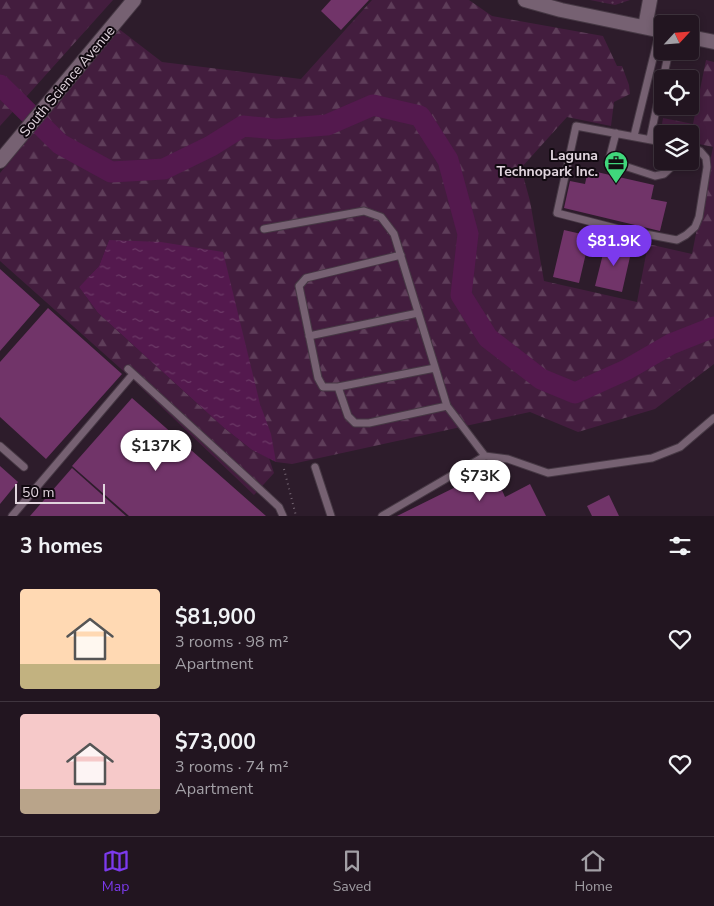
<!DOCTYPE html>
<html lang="en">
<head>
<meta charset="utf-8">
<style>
  :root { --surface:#221520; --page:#2a1e29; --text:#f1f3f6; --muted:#a29fa5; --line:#3f343e; --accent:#7c3aed }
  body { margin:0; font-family:"Nunito Sans",sans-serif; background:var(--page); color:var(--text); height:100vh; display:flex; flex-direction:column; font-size:19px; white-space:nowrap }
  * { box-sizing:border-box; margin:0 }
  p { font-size:16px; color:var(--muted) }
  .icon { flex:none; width:28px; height:28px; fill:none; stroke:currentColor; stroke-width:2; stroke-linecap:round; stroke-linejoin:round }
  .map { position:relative; height:516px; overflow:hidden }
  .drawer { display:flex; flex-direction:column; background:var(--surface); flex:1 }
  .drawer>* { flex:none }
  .needle { width:32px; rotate:64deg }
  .buttons { position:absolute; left:654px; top:15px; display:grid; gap:10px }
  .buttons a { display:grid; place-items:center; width:45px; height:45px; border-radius:5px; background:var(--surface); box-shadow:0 2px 8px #0003,0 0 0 1px var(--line); font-size:25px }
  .scale { position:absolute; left:15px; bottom:12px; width:90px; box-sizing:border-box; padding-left:5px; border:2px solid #e1d5de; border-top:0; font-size:14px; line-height:18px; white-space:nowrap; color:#e1d5de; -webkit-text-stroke:4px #110910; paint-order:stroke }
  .price { position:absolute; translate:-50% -42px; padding:0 11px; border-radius:18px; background:#fff; color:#222; font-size:16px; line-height:32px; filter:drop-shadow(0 1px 2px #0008) }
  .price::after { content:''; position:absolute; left:50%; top:30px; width:15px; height:11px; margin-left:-8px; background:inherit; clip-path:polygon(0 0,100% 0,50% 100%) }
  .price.on { background:var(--accent); color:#fff }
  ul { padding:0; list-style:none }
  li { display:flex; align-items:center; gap:15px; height:125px; padding:0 20px }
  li+li { border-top:1px solid var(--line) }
  li span { display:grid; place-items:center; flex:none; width:140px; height:100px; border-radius:5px; color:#555 }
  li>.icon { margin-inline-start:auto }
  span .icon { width:60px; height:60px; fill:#fffc; stroke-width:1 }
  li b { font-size:21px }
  h2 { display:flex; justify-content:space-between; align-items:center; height:60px; padding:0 20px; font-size:21px }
  .tabs { display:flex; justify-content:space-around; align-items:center; height:70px; border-top:1px solid var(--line); background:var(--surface); font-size:14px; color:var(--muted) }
  .tabs a { display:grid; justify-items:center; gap:2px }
  .tabs .on { color:var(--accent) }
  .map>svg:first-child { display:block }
</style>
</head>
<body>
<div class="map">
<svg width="714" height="516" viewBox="0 0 714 516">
  <defs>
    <pattern id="grass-dots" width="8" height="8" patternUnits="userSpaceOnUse" patternTransform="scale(1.25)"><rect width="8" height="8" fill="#431d3e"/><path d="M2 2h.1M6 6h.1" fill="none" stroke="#5e3d59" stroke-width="1.8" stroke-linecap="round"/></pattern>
    <pattern id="forest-firs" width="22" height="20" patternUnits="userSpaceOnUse" patternTransform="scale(1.25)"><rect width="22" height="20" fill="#431d3e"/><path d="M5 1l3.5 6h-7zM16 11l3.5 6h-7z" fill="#5e3d59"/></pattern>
    <pattern id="water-ripples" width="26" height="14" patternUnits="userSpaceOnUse" patternTransform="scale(1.25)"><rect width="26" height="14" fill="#54194e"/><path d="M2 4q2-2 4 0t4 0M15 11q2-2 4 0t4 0" fill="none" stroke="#6c3a67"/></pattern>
  </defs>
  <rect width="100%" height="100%" fill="#2d1c2b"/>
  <path fill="url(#grass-dots)" d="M590,0H630L615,5Z"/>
  <path fill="url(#forest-firs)" d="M0,0H113L0,126Z
    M372,0H469L492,16L603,36L617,66H622L629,85L630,94L614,102L611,126L567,117L521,168L530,201L544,281L637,302L648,244L692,254L713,147L690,142V134H662V137H660L663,118L693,124L706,60L714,62V364L655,409L578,432L530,412L292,464L276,462L260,404L109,240L99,266L79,287L98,313L223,427L252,450L269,458L274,473L254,495L129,376L0,261V173L119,29L162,62L301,79Z"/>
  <path fill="url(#water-ripples)" d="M109,240L161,242L223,252L260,404L271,434L276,462L252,450L223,427L98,313L79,287L99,266Z"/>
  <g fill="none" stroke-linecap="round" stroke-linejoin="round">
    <path stroke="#54194e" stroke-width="21" d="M0,85L60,144L111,172L164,169L211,146L243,126L276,129L327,125L373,105L420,116L448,160L468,234L461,295L488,338L541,379L575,393L626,370L671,344L714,327"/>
  </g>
  <path fill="#713469" d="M331,0H369L341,30L321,11Z
    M588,170L654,185L651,199L667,202L660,231L564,208L570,181L585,184Z
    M564,230L590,236L579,283L553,277Z
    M606,242L632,248L622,292L595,286Z
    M0,269L40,305L0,351Z
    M48,308L122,374L46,459L0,417V362Z
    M132,398L266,516H129L72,466Z
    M0,466L18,482L0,504Z
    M72,468L126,516H30Z
    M478,476L484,487L498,481L505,497L530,484L546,516H397Z
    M609,495L619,516H592L587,506Z"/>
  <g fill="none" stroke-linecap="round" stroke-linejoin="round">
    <g stroke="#463844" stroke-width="9">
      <path id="service" d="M663,79L669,51
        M616,133L610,156L612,162L655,176L664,174L678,161
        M634,136L660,30
        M650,139L662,81
        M662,142L576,126L557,213L619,229L677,240L686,235L695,227L699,217L707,167L706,158L700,151L690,147
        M264,229L364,211L381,217L394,234L447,406L485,456
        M401,255L306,278L299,286L318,378L323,387H338L435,368
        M309,336L418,313
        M128,369L265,494L279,507L283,516
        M338,387L348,416L355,423H369L447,406
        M0,446L24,467
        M315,467L331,516
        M12,516L133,374
        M382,516L485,456L508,459L548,473L652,458L680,447L714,418"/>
    </g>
    <g stroke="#463844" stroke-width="16">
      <path id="minor" d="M525,0L561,10L662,31
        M645,27L650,0
        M690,37L714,42
        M0,161L134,0"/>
    </g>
    <path stroke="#736471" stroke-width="2" stroke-dasharray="1 4" stroke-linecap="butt" d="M284,469L296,516"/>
    <use href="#service" stroke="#766172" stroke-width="7"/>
    <use href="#minor" stroke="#766172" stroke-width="14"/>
  </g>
  <defs>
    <g id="office-pin" transform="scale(1.25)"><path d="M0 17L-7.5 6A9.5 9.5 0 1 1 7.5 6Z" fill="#40d77c" stroke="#110910"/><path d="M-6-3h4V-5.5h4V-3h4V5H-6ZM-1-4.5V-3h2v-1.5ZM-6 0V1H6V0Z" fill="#111"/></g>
  </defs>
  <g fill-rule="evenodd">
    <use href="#office-pin" x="616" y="163"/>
  </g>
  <g text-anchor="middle" stroke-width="4" stroke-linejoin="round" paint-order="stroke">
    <g font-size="14" fill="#e1d5de" stroke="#110910">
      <text transform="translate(67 81) rotate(-50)" y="5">South Science Avenue</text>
    </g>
    <g font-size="14" font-weight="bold" fill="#e1d5de" stroke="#110910" text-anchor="end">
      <text x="598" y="160">Laguna<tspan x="598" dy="16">Technopark Inc.</tspan></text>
    </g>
  </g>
</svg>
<div class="buttons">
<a><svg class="needle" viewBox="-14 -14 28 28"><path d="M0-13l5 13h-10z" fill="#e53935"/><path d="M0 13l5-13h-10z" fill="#a29fa5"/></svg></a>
<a><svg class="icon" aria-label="locate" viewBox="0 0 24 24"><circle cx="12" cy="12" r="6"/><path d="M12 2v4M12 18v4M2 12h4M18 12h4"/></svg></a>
<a><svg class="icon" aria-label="layers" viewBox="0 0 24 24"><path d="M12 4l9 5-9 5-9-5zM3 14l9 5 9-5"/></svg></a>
</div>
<div class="scale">50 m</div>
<b class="price on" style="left:614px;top:267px">$81.9K</b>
<b class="price" style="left:156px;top:472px">$137K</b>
<b class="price" style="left:480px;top:502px">$73K</b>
</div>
<section class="drawer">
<h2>3 homes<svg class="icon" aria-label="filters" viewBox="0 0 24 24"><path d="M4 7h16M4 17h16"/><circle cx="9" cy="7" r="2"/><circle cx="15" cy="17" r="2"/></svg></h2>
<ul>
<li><span style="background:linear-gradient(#ffd9b3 75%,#c2b280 0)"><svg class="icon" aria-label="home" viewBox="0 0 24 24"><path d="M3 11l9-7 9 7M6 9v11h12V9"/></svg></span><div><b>$81,900</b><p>3 rooms · 98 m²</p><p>Apartment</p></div><svg class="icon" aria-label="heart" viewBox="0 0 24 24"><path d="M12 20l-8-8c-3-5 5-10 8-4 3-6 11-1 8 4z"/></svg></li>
<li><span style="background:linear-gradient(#f6c9c9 75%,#b9a48a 0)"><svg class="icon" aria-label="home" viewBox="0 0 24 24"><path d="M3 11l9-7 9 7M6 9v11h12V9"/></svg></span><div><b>$73,000</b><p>3 rooms · 74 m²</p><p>Apartment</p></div><svg class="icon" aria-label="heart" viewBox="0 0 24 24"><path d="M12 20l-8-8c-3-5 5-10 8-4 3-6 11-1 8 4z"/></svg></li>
</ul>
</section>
<nav class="tabs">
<a class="on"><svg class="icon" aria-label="map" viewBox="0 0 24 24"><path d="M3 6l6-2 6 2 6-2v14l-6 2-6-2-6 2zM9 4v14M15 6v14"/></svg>Map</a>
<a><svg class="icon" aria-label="saved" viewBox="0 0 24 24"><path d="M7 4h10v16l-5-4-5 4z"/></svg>Saved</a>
<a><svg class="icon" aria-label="home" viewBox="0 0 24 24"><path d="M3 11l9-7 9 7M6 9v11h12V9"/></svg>Home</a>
</nav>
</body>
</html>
